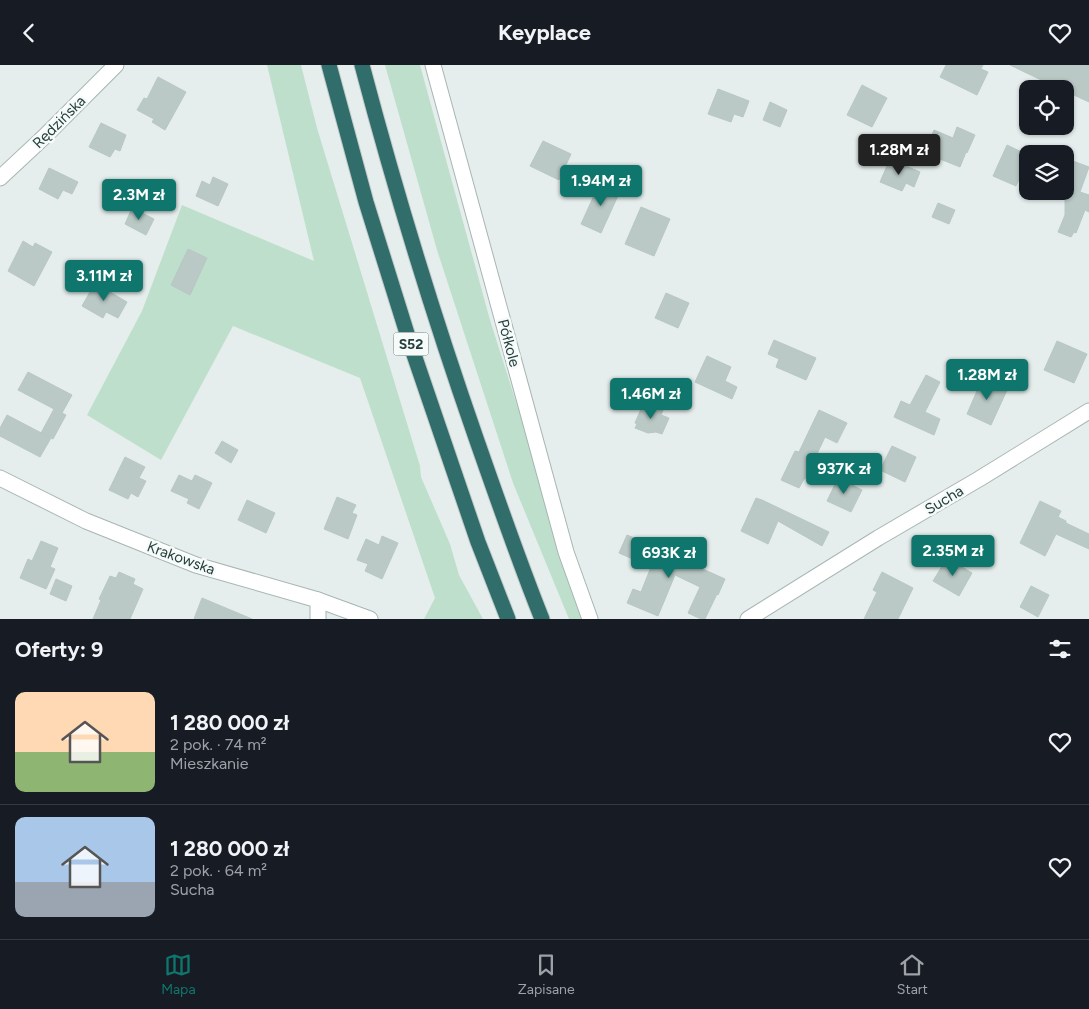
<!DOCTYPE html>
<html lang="pl">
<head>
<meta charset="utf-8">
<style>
  :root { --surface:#171b24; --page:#242831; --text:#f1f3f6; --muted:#9ea1a6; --line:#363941; --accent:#0f766e }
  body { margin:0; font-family:Figtree,sans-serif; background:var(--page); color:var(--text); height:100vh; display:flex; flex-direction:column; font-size:19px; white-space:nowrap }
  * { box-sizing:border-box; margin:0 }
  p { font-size:16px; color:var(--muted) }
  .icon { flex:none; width:28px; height:28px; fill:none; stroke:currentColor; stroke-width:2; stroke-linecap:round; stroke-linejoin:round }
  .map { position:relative; height:554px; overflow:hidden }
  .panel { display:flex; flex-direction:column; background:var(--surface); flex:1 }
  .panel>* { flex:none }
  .tools { position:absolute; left:1019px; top:15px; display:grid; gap:10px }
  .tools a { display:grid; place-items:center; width:55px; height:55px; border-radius:10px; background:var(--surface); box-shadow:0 1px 4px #0004; font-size:25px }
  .price { position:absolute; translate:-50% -42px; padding:0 11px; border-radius:5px; background:var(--accent); color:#fff; font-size:16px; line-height:32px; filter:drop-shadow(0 1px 2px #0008) }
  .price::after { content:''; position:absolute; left:50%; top:30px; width:15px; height:11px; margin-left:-8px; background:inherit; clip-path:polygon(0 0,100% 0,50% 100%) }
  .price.on { background:#222; color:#fff }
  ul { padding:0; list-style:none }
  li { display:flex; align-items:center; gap:15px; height:125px; padding:0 15px }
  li+li { border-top:1px solid var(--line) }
  li span { display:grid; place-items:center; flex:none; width:140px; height:100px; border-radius:10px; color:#555 }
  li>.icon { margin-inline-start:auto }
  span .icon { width:60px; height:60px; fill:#fffc; stroke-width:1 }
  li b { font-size:21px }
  h2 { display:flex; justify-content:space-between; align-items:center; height:60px; padding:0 15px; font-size:21px }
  header { display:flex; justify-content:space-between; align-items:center; height:65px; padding:0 15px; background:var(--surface); font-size:22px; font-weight:700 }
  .menu { display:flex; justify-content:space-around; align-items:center; height:70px; border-top:1px solid var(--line); background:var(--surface); font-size:14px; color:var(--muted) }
  .menu a { display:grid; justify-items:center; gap:2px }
  .menu .on { color:var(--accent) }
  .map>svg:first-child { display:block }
</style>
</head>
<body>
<header><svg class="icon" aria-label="back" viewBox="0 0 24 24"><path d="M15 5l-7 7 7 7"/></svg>Keyplace<svg class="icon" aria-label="heart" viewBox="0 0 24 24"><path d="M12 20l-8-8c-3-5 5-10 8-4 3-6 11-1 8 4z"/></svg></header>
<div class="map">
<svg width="1089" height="554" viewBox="0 0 1089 554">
  <rect width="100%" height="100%" fill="#e5eeec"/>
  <path fill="#bfdfcd" d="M267,0H301L317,63L420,401L421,412L450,479L459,510L483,554H424L435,533L360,313L233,261L161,395L87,350L142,246L182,140L314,196Z
    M385,0H420L490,255L585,554H569L513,418L437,185Z"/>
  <path fill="#bac9c5" stroke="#b7c8c4" d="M946,0H983L981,4L988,7L977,30L940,12Z
    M1010,0H1089V37L1065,26V24H1060Z
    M158,12L186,27L165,65L152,57L154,54L137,45L144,33L147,34Z
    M862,20L887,33L872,62L847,50Z
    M718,24L749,36L743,52L734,49L731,57L708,49Z
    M770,37L787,45L780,62L763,55Z
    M101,58L126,70L120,86L115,84L110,92L89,82Z
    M957,62L975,70L967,88L966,87L960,102L925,88L934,65L953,73Z
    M543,76L571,89L559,115L530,101Z
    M1007,80L1028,90V95L1016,121L993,111Z
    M1065,93L1089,102L1080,127L1089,130V147L1085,145L1076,168L1074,167L1071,172L1058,167L1065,150V135L1061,126H1065Z
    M890,94L920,107L914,122L906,118L902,126L880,117Z
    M49,103L78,117L72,129L63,125L58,134L39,124Z
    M213,112L228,119L218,141L196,131L202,116L210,120Z
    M601,115L621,124L601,168L581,159Z
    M938,138L955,145L949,159L932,152Z
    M641,142L670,154L654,191L625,179Z
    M132,143L154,154L146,170L125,159Z
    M23,176L33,182L35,178L52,187L34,221L8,206Z
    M188,184L207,193L190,230L171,220Z
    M95,218L127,237L118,253L106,247L103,253L82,241Z
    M666,228L689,238L678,263L655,253Z
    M774,275L816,293L806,315L776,302L779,294L768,289Z
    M1057,276L1087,289L1074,318L1044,305Z
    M707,291L731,302L725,316L737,322L732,334L695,317Z
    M28,307L72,330L62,348L66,350L53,374L51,373L40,392L0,371V363L7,350L49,372L41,368L54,344L18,325Z
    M926,310L940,317L925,347L940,354L934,370L894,352L901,336L910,340Z
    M983,312L1008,323L991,360L967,349Z
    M644,337L663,345L661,350L669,353L662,369L656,367L648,368L635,363L637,359L635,358Z
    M819,345L847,358L837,378L825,372L805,414H804L799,423L781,415L795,386L799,387Z
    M222,376L238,385L231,398L215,388Z
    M892,381L916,392L905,417L880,405Z
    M125,392L145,402L139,413L146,416L138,432L131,428L128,434L109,425Z
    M179,410L192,416L195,410L212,418L199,444L187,438L189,434L171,426Z
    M838,413L862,425L851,447L827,436Z
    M337,432L356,440L352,448L357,450L348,474L324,464Z
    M756,433L762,435L829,467L822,481L778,456L768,479L741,466Z
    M247,435L275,448L266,468L238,455Z
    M1040,436L1061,446L1058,452L1066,456V458L1089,469V484L1056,469L1045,491L1020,478Z
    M627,470L686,495L685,496L725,514L718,530L717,529L705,554H701L688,548L700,522L675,510L658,551L627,538L633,524L641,527L651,502L619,488Z
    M382,471L398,478L382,514L365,506L368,499L357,495L366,474L379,480Z
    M41,476L58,483L50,502L55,504L46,524L20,513L28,494L32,496Z
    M947,493L972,508L959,531L933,516Z
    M119,507L135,514L133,519L143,524L130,554H93L101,535L99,534L110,511L116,513Z
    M882,507L913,523L898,554H864L877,527L873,525Z
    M56,514L72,521L66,536L50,529Z
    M1031,521L1049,530L1038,552L1020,542Z
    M202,533L252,554H194Z"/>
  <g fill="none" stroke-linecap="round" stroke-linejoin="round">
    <g stroke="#a7b6b4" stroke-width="17">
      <path id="minor" d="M433,0L566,487L590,554
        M0,113L44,72L116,0
        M318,535V554
        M748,554L878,473L979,414L1089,346"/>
    </g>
    <g stroke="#a7b6b4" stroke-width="17">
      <path id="tertiary" d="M0,413L86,456L196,500L318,535L370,554"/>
    </g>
    <g stroke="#c2cac9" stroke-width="17">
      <path id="motorway" d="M329,0L366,137L410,278L478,477L508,554
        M362,0C395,125 433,250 476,373C497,433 518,494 542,554"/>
    </g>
    <use href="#minor" stroke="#fff" stroke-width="15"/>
    <use href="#tertiary" stroke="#fff" stroke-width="15"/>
    <use href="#motorway" stroke="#306d6b" stroke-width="15"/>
  </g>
  <g text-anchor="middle" stroke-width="5" stroke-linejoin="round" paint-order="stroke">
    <rect fill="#f6faf9" stroke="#637876" stroke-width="1" x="393.5" y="267.5" width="35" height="23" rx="4"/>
    <g font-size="14" font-weight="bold" fill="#24403e">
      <text x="411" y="284">S52</text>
    </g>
    <g font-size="15" fill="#24403e" stroke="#f6faf9">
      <text transform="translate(59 57) rotate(-45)" y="5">Rędzińska</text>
      <text transform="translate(509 278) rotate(75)" y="5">Półkole</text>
      <text transform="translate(944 435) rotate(-31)" y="5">Sucha</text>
      <text transform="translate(181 493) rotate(20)" y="5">Krakowska</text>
    </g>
  </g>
</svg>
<div class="tools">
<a><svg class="icon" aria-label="locate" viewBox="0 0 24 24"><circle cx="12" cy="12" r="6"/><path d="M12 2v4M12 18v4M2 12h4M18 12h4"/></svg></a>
<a><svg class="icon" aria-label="layers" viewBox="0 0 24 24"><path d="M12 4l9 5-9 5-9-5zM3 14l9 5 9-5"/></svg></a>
</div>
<b class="price on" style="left:899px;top:111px">1.28M zł</b>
<b class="price" style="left:601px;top:142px">1.94M zł</b>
<b class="price" style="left:139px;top:156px">2.3M zł</b>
<b class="price" style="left:104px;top:237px">3.11M zł</b>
<b class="price" style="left:987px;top:336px">1.28M zł</b>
<b class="price" style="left:651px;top:355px">1.46M zł</b>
<b class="price" style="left:844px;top:430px">937K zł</b>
<b class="price" style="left:953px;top:512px">2.35M zł</b>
<b class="price" style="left:669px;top:514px">693K zł</b>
</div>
<section class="panel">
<h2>Oferty: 9<svg class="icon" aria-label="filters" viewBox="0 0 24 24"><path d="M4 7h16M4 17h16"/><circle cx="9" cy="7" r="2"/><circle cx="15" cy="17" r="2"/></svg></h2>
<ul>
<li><span style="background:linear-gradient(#ffd9b3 60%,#8fb573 0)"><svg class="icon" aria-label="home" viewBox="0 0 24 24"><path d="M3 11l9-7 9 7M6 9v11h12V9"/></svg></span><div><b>1 280 000 zł</b><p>2 pok. · 74 m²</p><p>Mieszkanie</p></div><svg class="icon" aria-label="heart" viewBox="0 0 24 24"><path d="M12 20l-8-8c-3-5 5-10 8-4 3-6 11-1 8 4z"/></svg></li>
<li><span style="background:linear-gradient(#a9c7e8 65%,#9aa5b1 0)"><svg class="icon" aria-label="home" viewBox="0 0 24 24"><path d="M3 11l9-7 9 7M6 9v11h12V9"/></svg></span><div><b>1 280 000 zł</b><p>2 pok. · 64 m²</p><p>Sucha</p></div><svg class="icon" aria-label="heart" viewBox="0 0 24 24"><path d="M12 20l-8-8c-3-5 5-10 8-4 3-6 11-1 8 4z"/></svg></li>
</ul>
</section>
<nav class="menu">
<a class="on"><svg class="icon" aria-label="map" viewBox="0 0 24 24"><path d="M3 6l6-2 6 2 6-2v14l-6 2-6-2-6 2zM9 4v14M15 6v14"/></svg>Mapa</a>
<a><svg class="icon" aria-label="saved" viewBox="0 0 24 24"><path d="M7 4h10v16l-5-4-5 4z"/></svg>Zapisane</a>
<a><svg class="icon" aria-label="home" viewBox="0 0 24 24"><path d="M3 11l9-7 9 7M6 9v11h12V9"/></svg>Start</a>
</nav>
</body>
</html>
